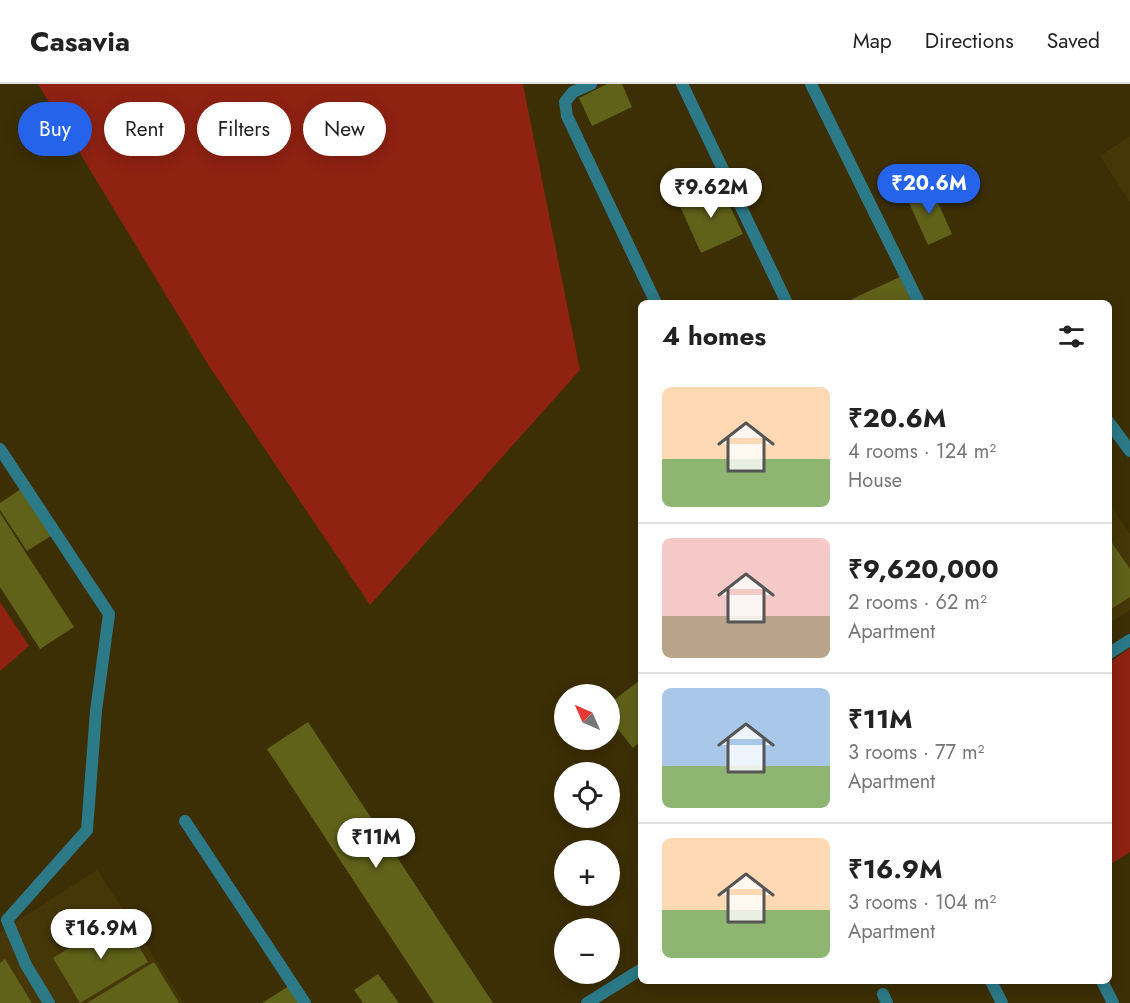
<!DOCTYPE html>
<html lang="en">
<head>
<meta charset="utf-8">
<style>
  :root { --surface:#fff; --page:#f6f6f6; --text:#222; --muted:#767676; --line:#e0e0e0; --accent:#2563eb }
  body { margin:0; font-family:Jost,sans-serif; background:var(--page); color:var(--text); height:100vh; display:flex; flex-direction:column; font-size:22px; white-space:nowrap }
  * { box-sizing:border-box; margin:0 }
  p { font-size:20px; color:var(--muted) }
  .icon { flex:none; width:33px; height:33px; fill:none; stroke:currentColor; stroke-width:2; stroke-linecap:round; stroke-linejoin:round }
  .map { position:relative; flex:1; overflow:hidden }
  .panel { position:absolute; left:638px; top:216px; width:474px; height:684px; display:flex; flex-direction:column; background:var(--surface); border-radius:9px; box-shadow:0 3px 15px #0003 }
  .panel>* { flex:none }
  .guide { position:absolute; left:18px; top:18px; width:530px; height:54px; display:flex; gap:12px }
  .needle { width:39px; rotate:315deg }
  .buttons { position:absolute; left:554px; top:600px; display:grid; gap:12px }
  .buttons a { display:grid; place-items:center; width:66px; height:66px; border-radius:50%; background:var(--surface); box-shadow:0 3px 15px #0003; font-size:30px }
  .price { position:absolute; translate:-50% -51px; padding:0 14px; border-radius:21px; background:#fff; color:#222; font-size:20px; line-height:39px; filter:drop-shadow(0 2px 3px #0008) }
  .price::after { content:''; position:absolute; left:50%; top:36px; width:18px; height:14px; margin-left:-9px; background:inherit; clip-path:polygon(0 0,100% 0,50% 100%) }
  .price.selected { background:var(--accent); color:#fff }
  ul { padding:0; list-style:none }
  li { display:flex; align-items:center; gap:18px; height:150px; padding:0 24px }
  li+li { border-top:2px solid var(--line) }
  li span { display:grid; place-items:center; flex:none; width:168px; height:120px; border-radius:9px; color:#555 }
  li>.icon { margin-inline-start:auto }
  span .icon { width:72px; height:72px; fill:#fffc; stroke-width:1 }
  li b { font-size:26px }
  h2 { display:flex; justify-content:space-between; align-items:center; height:72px; padding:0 24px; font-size:26px }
  .pill { padding:0 21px; border-radius:27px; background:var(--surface); box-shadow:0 3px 15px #0003; font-size:21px; line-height:54px }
  .pill.selected { background:var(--accent); color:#fff }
  header { display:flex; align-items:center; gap:36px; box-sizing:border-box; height:84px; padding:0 30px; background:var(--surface); border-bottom:2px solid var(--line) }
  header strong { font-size:28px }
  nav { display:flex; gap:33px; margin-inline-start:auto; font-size:21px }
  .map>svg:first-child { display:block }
</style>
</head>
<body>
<header>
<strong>Casavia</strong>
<nav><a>Map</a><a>Directions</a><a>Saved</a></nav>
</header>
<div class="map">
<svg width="1130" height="919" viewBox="0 0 1130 919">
  <rect width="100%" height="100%" fill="#3c2f06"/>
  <path fill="#453707" d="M1130,52V118L1100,72Z
    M1108,417L1130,450V526L1109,540Z
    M97,786L184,919H0V848Z"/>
  <path fill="#902212" d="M38,0H523L580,286L370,521L209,282Z
    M0,518L29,562L0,587Z
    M1130,564V768L1109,781V579Z"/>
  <path fill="#60621a" d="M607,0H622L632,23L592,42L579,14Z
    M720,101L743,150L701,169L679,120Z
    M930,101L952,150L928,161L906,112Z
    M900,193L912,219H854L852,215Z
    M24,403L54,450L27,467L0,426V419Z
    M0,429L74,543L40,565L0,503Z
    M1108,453L1130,485V513L1108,527Z
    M640,596V658L633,664L609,634V620Z
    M308,638L493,919H434L267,665Z
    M121,832L148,878L80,919L53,874Z
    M5,875L32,919H0V879Z
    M154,878L179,919H87Z
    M378,890L399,919H363L354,906Z
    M289,902L299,919H262Z"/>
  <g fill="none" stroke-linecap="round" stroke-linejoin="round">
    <path stroke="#2c7a88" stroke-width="12" d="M591,0L573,8L565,18L567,32L656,219
      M682,0L787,219
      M811,0L919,219
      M1108,337L1130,367
      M0,365L109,530L96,627L87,746L7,836L26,881L49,919
      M185,737L305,919"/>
    <path stroke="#2c7a88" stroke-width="12" d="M1108,570L1130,556
      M991,897L1002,919
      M1102,897L1113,919
      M883,910L887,919
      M587,919L640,886"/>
  </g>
</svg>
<div class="buttons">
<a><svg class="needle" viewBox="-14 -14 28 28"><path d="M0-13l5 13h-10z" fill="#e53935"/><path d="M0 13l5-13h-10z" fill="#767676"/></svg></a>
<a><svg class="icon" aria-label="locate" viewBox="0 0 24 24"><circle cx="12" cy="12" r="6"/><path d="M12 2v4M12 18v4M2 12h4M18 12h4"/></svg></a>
<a>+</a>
<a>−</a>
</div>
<b class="price selected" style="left:929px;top:131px">₹20.6M</b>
<b class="price" style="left:711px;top:135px">₹9.62M</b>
<b class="price" style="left:376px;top:785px">₹11M</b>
<b class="price" style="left:101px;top:876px">₹16.9M</b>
<div class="guide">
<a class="pill selected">Buy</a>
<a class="pill">Rent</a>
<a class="pill">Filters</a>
<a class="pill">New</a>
</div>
<section class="panel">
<h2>4 homes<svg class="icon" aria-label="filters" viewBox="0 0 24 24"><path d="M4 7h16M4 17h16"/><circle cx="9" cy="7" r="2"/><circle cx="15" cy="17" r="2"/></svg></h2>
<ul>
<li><span style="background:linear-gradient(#ffd9b3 60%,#8fb573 0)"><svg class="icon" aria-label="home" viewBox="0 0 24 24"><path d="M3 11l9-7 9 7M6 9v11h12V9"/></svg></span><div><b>₹20.6M</b><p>4 rooms · 124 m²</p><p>House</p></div></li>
<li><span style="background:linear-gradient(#f6c9c9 65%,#b9a48a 0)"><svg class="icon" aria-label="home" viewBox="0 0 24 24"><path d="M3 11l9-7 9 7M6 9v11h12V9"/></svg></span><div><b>₹9,620,000</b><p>2 rooms · 62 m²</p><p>Apartment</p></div></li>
<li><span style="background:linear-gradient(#a9c7e8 65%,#8fb573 0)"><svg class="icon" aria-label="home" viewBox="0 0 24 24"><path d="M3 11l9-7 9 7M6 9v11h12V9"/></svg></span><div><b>₹11M</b><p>3 rooms · 77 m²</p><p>Apartment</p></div></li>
<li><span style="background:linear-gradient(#ffd9b3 60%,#8fb573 0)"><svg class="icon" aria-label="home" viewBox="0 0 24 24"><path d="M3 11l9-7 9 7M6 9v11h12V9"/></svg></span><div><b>₹16.9M</b><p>3 rooms · 104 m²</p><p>Apartment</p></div></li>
</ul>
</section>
</div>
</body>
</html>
